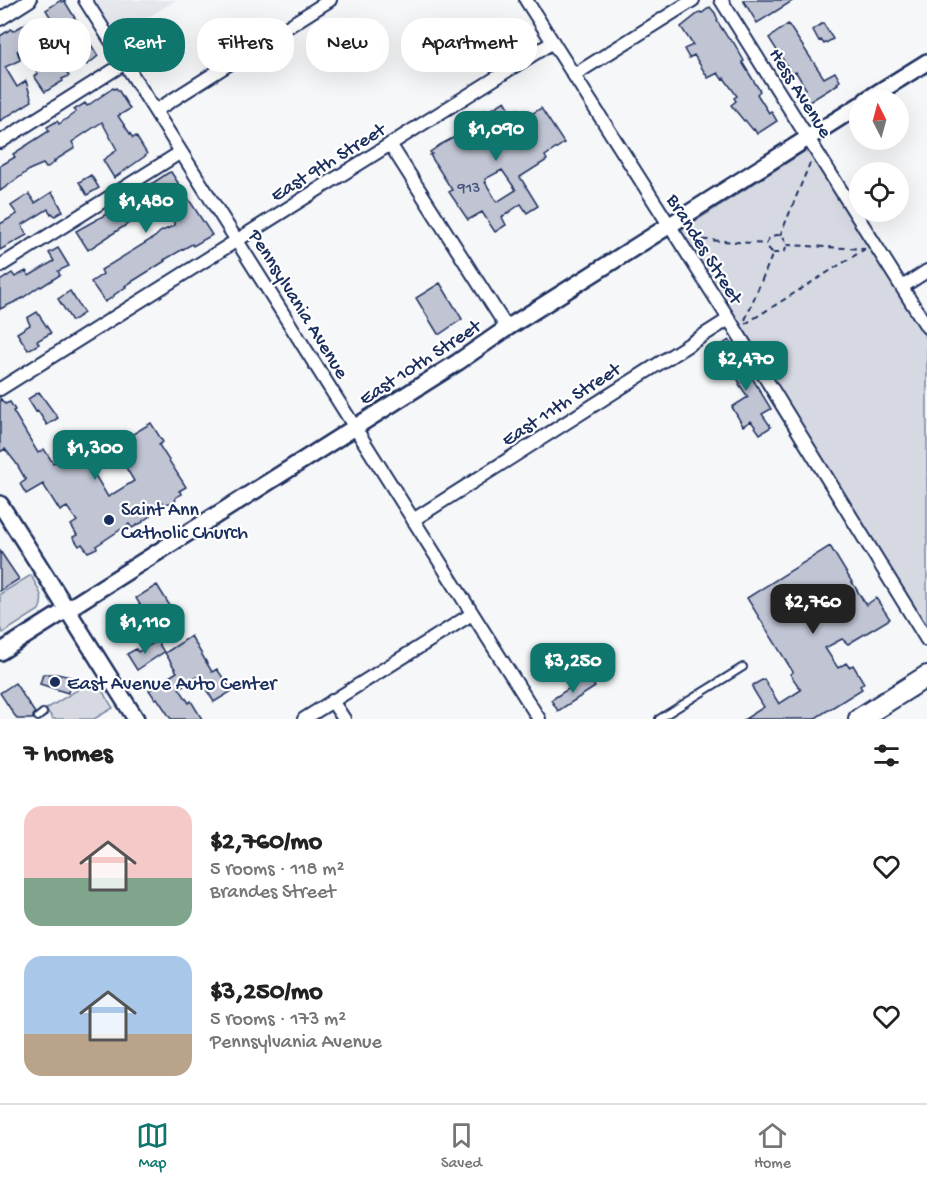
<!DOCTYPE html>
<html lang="en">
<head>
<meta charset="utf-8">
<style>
  :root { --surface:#fff; --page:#f6f6f6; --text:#222; --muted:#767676; --line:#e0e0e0; --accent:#0f766e }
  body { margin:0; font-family:"Gochi Hand",sans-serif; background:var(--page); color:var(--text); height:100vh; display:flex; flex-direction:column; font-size:22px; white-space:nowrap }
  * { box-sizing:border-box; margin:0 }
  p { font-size:20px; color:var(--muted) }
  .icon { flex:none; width:33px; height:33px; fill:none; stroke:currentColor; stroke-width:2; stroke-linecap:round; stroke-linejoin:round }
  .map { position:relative; height:719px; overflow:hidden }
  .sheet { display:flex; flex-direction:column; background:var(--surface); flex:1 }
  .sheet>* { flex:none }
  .guide { position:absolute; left:18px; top:18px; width:600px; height:54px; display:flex; gap:12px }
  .needle { width:39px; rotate:354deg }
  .buttons { position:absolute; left:849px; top:90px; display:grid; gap:12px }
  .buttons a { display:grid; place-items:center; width:60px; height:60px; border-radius:50%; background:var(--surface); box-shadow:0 6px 24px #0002; font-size:30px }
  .price { position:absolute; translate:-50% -51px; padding:0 14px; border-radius:12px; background:var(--accent); color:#fff; font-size:20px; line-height:39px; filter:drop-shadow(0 2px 3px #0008) }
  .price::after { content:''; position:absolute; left:50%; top:36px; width:18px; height:14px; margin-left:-9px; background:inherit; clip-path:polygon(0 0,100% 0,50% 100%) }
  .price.on { background:#222; color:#fff }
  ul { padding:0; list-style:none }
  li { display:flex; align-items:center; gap:18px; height:150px; padding:0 24px }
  li span { display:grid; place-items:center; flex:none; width:168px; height:120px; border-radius:18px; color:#555 }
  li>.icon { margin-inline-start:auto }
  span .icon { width:72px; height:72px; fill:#fffc; stroke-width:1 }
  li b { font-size:26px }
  h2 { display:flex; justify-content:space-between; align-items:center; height:72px; padding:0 24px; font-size:26px }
  .tag { padding:0 21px; border-radius:24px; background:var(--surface); box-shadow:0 6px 24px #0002; font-size:21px; line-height:54px }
  .tag.on { background:var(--accent); color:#fff }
  .tabs { display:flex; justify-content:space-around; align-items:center; height:84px; border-top:2px solid var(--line); background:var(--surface); font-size:16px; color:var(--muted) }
  .tabs a { display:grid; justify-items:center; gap:3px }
  .tabs .on { color:var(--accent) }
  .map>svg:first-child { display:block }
</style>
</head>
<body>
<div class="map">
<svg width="927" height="719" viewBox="0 0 927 719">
  <rect width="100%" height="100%" fill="#f6f7f9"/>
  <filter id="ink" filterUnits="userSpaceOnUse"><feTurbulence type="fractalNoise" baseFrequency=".0167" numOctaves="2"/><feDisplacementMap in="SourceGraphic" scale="12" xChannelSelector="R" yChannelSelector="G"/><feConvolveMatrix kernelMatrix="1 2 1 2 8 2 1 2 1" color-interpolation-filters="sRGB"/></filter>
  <g filter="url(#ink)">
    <path fill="#e6e8ee" d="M93,0H176L117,37Z"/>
    <path fill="#d6d9e2" stroke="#7884a0" stroke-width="1.5" d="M805,151L812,154L927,339V626L764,368L681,233L682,231L686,227Z
      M31,575C37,588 46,596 39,610L3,633L0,628V594Z
      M95,679L113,708L94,719H53L46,709Z"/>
    <path fill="#c0c4d3" stroke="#1b2f5e" stroke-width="1.5" fill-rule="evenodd" d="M61,0L62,2L64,0L98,56L87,65L75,47L56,55L69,76L62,79L63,81L45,92L34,76L38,74L27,56L22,58L17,50L20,60L5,67L17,87L26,81L32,101L0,121V36L11,29L13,31L30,21L31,24L33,23L46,45L62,36L46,10Z
      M743,0H794L757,23Z
      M710,7L715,13L718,20L717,21L728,38L734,43L744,61L742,62L760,91L757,94L769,113L771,111L777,121L757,134L754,129L753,130L745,120L744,121L731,105L736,101L734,98L737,96L724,78L722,79L718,73L708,78L694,55L689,58L684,49L693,45L681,27L700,12L702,13Z
      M823,23L833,39L824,44L821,40L819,41L813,30Z
      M788,24L824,78L835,72L840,81L837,83L838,84L806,104L800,93L806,89L796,72L792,74L769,38Z
      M113,88L114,89L116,88L119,91L130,109L118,116L133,138L136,136L147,154L144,157L114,178L103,160L117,150L102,122L72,142L75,148L54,161L55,162L46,168L43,164L31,169L0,191V166L15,157L13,154L49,131L47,127L57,121L59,124L76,112L74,110L85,103L87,106Z
      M505,101L512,112L518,109L524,119L541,108L564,143L545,156L547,160L520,177L538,206L527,213L521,204L502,217L506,225L495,232L482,212L468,220L449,192L452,190L430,155L432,154L430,152L440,145L464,132L462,128L479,117L478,115L486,110L487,112ZM502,170L516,190L497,202L485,182H486L485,179Z
      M171,172L212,235L193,246L192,244L164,260L165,261L125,286L126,287L114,295V296L105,302L91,282L103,274L101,270L155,237L160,232L175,225L164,204H162L132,221L88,250L76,231L103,216L168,173Z
      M91,175L99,188L87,195L79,182Z
      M52,192L63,211L55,216L52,213L51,214L48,209L22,225L27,235L0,250V224L17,214L11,206L29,194L35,203Z
      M58,248L69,266L58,271L60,275L41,287L40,286L21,299L0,309V281L12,273L15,277L26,271L29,276L54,261L49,253Z
      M440,283L462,319L440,334H438L416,298Z
      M70,291L84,313L72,321L58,299Z
      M37,312L51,333L37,341L39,344L28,350L17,333L30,325L27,318Z
      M729,340L771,409L762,414L771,427L760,434L751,421L743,426L732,407L748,397L739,384L740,383L717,348Z
      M39,392L58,418L47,425L38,411L36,412L28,399Z
      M0,398L5,404L10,402L15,410L13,411L38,453L44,449L53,463L76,449L91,471L92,470L108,497L134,481L113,446L151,423L163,442L159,445L186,487L179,491L182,494L176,497L175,503H168L164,505L162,502L148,512L150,516L143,521V522L132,528L129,524L96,546L97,548L88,552L82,544L79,546L73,537L77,535L71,525L77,521L67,507L60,511L43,484L26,494L20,484L26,480L16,463L5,449L0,452Z
      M830,546L866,605L876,598L890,619L848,644L842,639L825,648L838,668L846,663L849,667L853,665L864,683L860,686L862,689L814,719H745L764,707L753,689V685L764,679L779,704L801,690L790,674L793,672L747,598Z
      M0,551L19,579L0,591Z
      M157,585L175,614L154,627L149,619L119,637L112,626L142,608L136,598Z
      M191,636L212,672L217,669L232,691L214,702L201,681L198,682L196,677L179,688L189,703L191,701L202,719H171L157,698L155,699L149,690L177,672L165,653Z
      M157,641L164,652L137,670L127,654L136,649L138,652Z
      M43,674H57L71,677L68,693L40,684Z
      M588,676L595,687L558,711L551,700Z
      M15,683L35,713L33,716V719H17L0,693Z"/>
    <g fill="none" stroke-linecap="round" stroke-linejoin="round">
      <g stroke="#1b2f5e" stroke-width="10">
        <path id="service" d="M38,717L43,713
          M659,719L743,667"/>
      </g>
      <g stroke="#1b2f5e" stroke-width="16">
        <path id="minor" d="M85,0L539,719
          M526,0L729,319L927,640
          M721,0L927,327
          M0,19L30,0
          M574,75L693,0
          M155,111L330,0
          M0,142L125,63
          M390,144L507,328
          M0,266L181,152
          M902,287L927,271
          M0,389L553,42
          M413,520L729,319
          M332,701L344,719
          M304,719L472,614"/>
      </g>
      <g stroke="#1b2f5e" stroke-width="20">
        <path id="tertiary" d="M866,100L927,62
          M0,504C46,575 90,647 136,719
          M0,652L458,362L507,328L860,105"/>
      </g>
      <g stroke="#1b2f5e" stroke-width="24">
        <path id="primary" d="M859,719L927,676"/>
      </g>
      <path stroke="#1b2f5e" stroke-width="2" stroke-dasharray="6 4.5" stroke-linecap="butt" d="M780,236L810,163
        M692,239L767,244
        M787,245L865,249
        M745,320L771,258L773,253C752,236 793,224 785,251L780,253H773
        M745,324L865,249"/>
      <use href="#service" stroke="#fff" stroke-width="6"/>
      <use href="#minor" stroke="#fff" stroke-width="12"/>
      <use href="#tertiary" stroke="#fff" stroke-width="15"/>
      <use href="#primary" stroke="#fff" stroke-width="20"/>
    </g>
  </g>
  <g fill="#1b2f5e" stroke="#fff" stroke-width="2">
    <circle cx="109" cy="520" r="6"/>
    <circle cx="55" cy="682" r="6"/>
  </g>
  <g text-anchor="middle" stroke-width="4.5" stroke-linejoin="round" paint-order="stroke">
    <g font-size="16" fill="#44547b">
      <text x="469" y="192">913</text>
    </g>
    <g font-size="20" fill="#1b2f5e" stroke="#fff">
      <text transform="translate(802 92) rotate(58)" y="7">Hess Avenue</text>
      <text transform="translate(327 161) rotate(-32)" y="7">East 9th Street</text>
      <text transform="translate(706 248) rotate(58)" y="7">Brandes Street</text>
      <text transform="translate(300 303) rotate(58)" y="7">Pennsylvania Avenue</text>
      <text transform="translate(419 361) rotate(-33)" y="7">East 10th Street</text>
      <text transform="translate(560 403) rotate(-33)" y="7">East 11th Street</text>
    </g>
    <g font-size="20" fill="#1b2f5e" stroke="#fff" text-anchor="start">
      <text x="121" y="515">Saint Ann<tspan x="121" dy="23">Catholic Church</tspan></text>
      <text x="67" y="689">East Avenue Auto Center</text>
    </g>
  </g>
</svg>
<div class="buttons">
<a><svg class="needle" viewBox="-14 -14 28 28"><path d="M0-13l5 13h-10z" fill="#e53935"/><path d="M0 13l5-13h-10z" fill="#767676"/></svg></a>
<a><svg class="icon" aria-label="locate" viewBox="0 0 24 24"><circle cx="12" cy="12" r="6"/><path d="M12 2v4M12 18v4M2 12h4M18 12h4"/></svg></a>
</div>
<b class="price" style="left:496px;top:162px">$1,090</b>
<b class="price" style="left:146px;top:234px">$1,480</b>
<b class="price" style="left:746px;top:392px">$2,470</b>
<b class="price" style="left:95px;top:481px">$1,300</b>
<b class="price on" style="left:813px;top:635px">$2,760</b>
<b class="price" style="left:145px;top:655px">$1,110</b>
<b class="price" style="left:573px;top:694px">$3,250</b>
<div class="guide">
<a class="tag">Buy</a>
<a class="tag on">Rent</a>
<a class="tag">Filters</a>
<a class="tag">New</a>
<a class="tag">Apartment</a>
</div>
</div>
<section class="sheet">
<h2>7 homes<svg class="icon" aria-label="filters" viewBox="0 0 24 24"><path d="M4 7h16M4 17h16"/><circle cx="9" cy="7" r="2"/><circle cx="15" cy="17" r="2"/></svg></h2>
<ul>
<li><span style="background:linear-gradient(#f6c9c9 60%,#7fa58c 0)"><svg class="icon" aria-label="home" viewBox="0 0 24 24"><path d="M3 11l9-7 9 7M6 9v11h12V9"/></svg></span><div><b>$2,760/mo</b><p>5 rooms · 118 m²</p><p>Brandes Street</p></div><svg class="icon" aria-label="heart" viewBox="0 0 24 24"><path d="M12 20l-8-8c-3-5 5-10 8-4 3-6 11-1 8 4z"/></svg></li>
<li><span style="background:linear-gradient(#a9c7e8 65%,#b9a48a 0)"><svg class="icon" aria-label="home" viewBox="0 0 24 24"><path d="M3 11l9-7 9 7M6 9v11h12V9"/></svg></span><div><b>$3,250/mo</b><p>5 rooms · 173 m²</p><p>Pennsylvania Avenue</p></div><svg class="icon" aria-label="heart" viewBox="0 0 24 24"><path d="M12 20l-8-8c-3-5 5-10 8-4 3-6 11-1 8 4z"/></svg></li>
</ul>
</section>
<nav class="tabs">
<a class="on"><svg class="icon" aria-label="map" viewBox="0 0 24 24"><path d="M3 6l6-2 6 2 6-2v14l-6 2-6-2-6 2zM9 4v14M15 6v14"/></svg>Map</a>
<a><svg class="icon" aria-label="saved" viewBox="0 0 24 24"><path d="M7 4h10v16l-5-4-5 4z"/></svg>Saved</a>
<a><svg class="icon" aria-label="home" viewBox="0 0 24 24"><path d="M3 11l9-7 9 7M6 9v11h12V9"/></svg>Home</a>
</nav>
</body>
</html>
